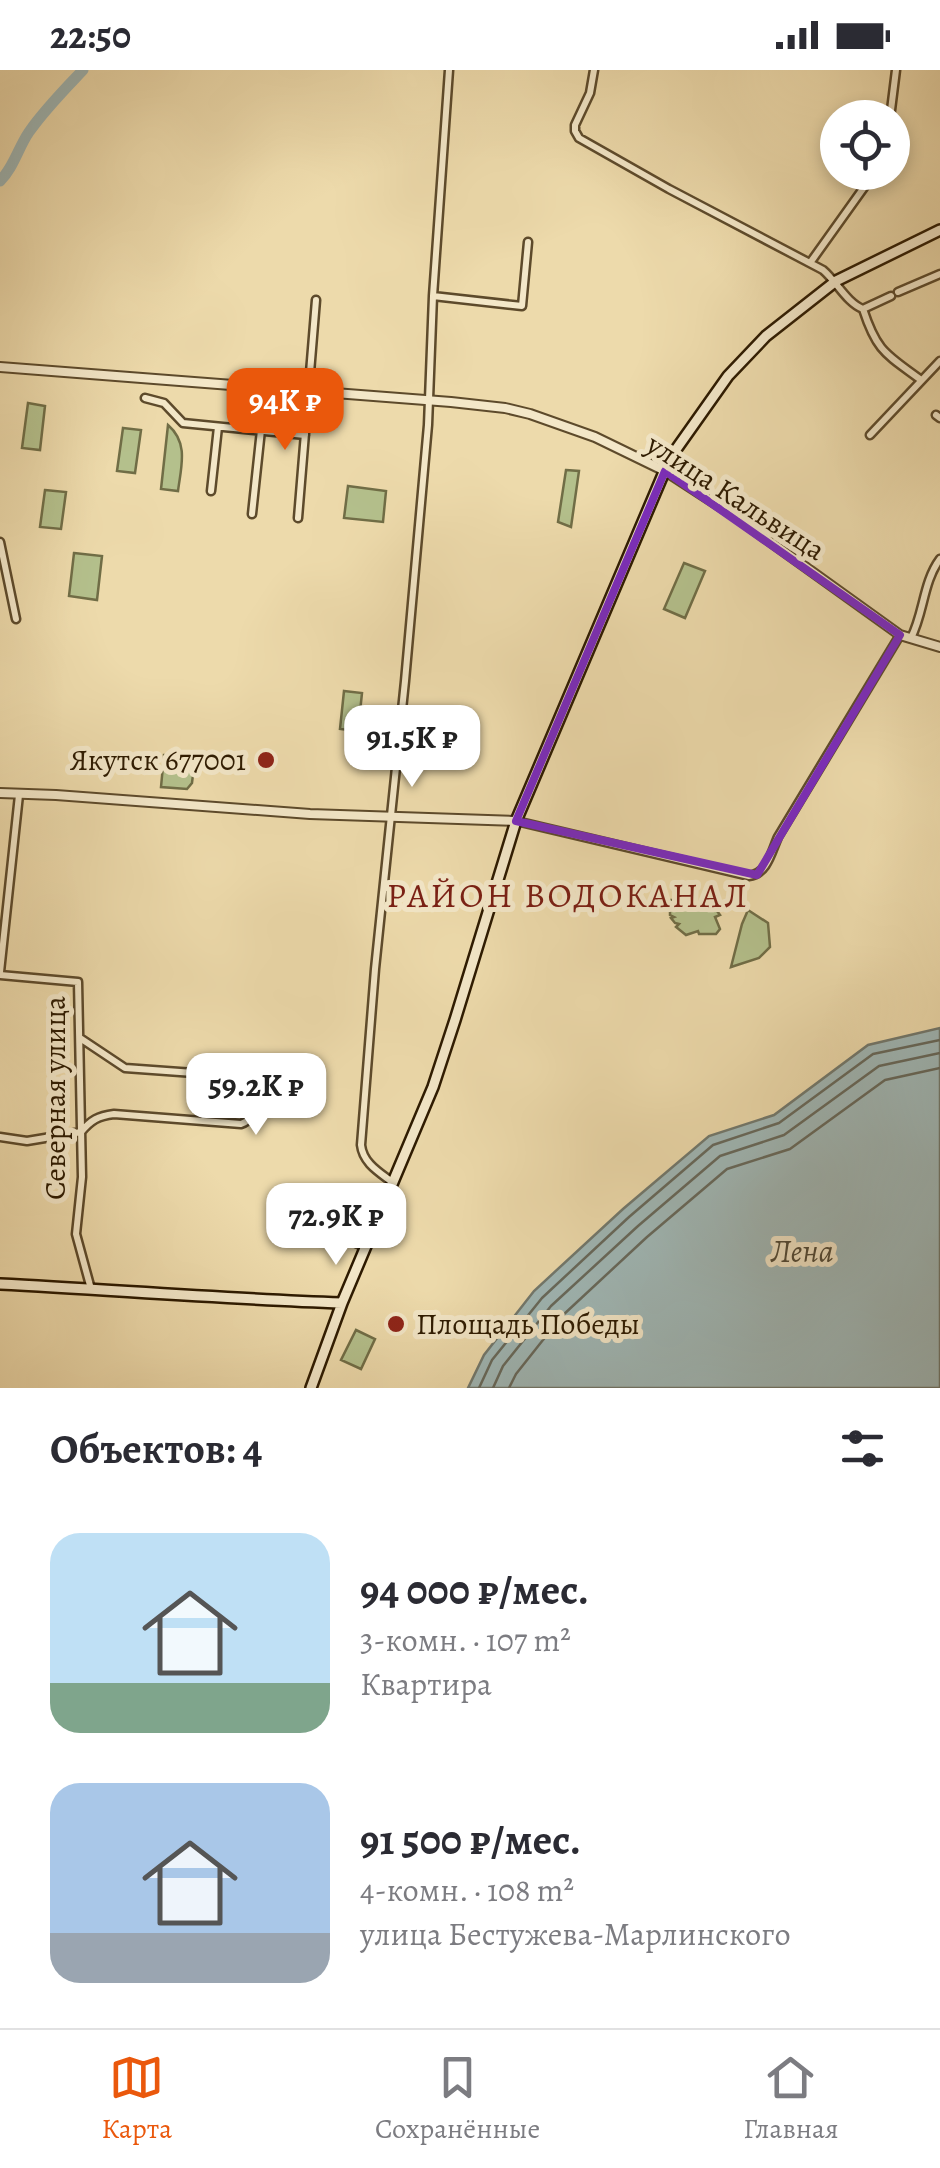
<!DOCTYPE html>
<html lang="ru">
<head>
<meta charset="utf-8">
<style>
  :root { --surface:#fff; --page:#f2f2f3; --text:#2b2b33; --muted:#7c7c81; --line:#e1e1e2; --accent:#ea580c }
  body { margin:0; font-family:Alegreya,serif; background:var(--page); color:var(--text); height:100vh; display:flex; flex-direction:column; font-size:38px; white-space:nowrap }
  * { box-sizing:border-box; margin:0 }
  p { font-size:32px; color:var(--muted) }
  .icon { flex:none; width:55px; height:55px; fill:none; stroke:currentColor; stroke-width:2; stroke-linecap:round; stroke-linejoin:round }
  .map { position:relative; height:1318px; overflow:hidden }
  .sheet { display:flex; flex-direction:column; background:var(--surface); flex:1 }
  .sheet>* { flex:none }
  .buttons { position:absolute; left:820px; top:30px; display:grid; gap:20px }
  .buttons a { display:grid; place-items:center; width:90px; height:90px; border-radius:50%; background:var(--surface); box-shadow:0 5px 15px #0003; font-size:50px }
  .price { position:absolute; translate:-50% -85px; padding:0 22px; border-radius:20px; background:#fff; color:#222; font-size:32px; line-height:65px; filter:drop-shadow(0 2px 5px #0008) }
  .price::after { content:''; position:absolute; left:50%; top:60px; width:30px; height:22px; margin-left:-15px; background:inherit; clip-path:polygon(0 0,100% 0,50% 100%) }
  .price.selected { background:var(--accent); color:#fff }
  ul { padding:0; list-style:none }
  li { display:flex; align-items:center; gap:30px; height:250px; padding:0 50px }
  li span { display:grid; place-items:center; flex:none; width:280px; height:200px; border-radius:30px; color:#555 }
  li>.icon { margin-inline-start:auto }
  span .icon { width:120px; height:120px; fill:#fffc; stroke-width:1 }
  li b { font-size:42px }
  h2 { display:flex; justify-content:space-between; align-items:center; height:120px; padding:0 50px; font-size:42px }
  .status { display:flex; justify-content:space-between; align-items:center; height:70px; padding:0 50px; background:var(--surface); direction:ltr }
  .status svg { height:28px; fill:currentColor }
  .dock { display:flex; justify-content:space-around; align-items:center; height:140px; border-top:2px solid var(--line); background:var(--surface); font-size:28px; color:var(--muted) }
  .dock a { display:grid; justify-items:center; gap:5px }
  .dock .selected { color:var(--accent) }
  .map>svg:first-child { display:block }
</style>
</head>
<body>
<div class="status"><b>22:50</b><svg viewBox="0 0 49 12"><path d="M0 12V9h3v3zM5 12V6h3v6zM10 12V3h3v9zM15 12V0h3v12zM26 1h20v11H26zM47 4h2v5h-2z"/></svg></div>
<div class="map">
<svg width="940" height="1318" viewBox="0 0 940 1318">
  <rect width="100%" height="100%" fill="#eddaab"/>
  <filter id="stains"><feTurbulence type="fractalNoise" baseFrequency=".002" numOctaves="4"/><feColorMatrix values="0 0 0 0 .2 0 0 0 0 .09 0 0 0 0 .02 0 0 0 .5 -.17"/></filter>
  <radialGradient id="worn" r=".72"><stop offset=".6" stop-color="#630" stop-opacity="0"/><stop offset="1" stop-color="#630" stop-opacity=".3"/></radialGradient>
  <path fill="#b4c08c" stroke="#706d46" stroke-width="2.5" d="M28,333L45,336L40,380L22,378Z
    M168,355C189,373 181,397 178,421L161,419Z
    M123,358L141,360L135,403L117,401Z
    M566,400L579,401L571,457L558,452Z
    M348,416L386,421L383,452L344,448Z
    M45,420L66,422L61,459L40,457Z
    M74,483L102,486L97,530L69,526Z
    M684,493L705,501L685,548L664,539Z
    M344,621L362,623L358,661L340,659Z
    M164,685L195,688L192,713L187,719L161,717Z
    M670,830H683L686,833L693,831L695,834L714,837L720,845L715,847L720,859L716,864H699L698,861L686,865L676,857L679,854L675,853L671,848L674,847L670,845V836L667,834Z
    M748,840L768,853L770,877L759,888L731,897L742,854Z
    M356,1260L375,1269L361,1299L341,1290Z"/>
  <path fill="#9fb7b6" stroke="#71786d" stroke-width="2.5" d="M940,958V1318H468L484,1285L534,1221L623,1139L709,1066L774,1045L868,975Z"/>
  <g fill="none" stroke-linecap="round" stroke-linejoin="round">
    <path stroke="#66685b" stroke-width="2.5" d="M479,1318L492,1290L542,1228L629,1147L713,1075L779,1053L873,984L940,970
      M493,1318L503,1296L551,1236L638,1156L720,1086L784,1065L879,996L940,983
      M509,1318L516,1304L562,1246L647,1167L727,1099L790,1079L885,1010L940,998"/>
    <path stroke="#9fb7b6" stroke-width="11" d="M0,111C14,97 18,78 29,62C45,39 64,20 83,0"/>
    <g stroke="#5d4a2b" stroke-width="11">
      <path id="minor" d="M594,0L590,23L575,55V61L579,68L669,119L823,200C837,212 847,233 863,239C877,282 886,284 921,310
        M890,48L896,0
        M810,193L875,102
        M898,222L940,204
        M433,226L522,236L528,172
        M863,239L891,226
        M145,328L164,333L183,353L305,365
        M936,345L940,348
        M870,365L940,291
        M211,421L218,357
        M252,444L261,360
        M298,448L316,230
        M0,472L16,549
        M911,568C924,543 923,512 940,489
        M516,751L749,806C767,804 771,783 778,767L900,565
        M0,902L19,725
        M0,905L78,912L82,1107L76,1164L91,1219
        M0,1067L27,1071L81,1062C91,1050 98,1046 114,1044L241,1054C258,1048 257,1032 257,1017L249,1007L125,998L80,968
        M392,1112C379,1102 363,1093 361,1075L375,899L405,611L428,355L433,226L449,0
        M339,1166L365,1177"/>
    </g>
    <g stroke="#5d4a2b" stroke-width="12">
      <path id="tertiary" d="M0,297L451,332L505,338L530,344L595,367L665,401L733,445L900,565L940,577
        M0,723L56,725L310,744L516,751"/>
    </g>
    <g stroke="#2d1a00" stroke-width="14">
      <path id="secondary" d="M0,1214C114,1220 227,1229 342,1233
        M311,1318L342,1233L433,1017L455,950L516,751L670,388L728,306L766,266L836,211L940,160"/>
    </g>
    <use href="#minor" stroke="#f3e7c8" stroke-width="6"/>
    <use href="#tertiary" stroke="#f3e7c8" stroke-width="8"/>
    <use href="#secondary" stroke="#f3e7c8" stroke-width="9"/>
  </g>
  <path fill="none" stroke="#7b2cbf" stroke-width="8" stroke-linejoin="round" d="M665,401L900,565L757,805L516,751Z"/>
  <g fill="#8f2418" stroke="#f3e7c8" stroke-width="4">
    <circle cx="266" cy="690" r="10"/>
    <circle cx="396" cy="1254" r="10"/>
  </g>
  <g text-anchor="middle" stroke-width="10" stroke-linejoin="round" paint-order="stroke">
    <g font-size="30" fill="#2d1a00" stroke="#f3e7c8">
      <text transform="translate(736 427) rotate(33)" y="10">улица Кальвица</text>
      <text transform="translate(55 1028) rotate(-90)" y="10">Северная улица</text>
    </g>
    <g font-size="30" fill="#2d1a00" stroke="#f3e7c8" text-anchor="end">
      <text x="246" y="700">Якутск 677001</text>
      <text x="416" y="1264" text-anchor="start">Площадь Победы</text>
    </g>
    <g font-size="32" font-style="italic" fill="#4f4937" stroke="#f3e7c8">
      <text x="802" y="1192">Лена</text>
    </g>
    <g font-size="35" letter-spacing="2.5" fill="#7a1f14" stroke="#f3e7c8">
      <text x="568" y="837">РАЙОН ВОДОКАНАЛ</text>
    </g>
  </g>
  <rect width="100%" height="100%" filter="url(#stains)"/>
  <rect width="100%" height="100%" fill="url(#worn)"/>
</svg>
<div class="buttons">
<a><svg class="icon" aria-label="locate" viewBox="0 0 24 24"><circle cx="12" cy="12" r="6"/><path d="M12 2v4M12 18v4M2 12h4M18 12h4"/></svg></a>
</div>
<b class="price selected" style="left:285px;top:383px">94K ₽</b>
<b class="price" style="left:412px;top:720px">91.5K ₽</b>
<b class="price" style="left:256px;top:1068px">59.2K ₽</b>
<b class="price" style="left:336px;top:1198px">72.9K ₽</b>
</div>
<section class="sheet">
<h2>Объектов: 4<svg class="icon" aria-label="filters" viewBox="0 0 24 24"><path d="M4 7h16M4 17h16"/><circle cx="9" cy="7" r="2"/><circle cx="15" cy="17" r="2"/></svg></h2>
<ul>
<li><span style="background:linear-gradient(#bfe0f5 75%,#7fa58c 0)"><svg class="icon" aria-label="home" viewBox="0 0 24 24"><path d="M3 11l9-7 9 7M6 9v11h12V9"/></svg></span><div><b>94 000 ₽/мес.</b><p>3-комн. · 107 m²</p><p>Квартира</p></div></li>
<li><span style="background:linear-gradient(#a9c7e8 75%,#9aa5b1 0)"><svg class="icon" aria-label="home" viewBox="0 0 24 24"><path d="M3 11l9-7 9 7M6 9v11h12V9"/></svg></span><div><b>91 500 ₽/мес.</b><p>4-комн. · 108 m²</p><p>улица Бестужева-Марлинского</p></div></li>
</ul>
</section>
<nav class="dock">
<a class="selected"><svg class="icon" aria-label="map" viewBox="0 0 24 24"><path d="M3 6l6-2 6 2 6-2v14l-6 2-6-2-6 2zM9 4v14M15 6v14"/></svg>Карта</a>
<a><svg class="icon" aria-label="saved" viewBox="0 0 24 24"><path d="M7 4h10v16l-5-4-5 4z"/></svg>Сохранённые</a>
<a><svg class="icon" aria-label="home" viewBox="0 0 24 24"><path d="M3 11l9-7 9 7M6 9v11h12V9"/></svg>Главная</a>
</nav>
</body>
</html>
